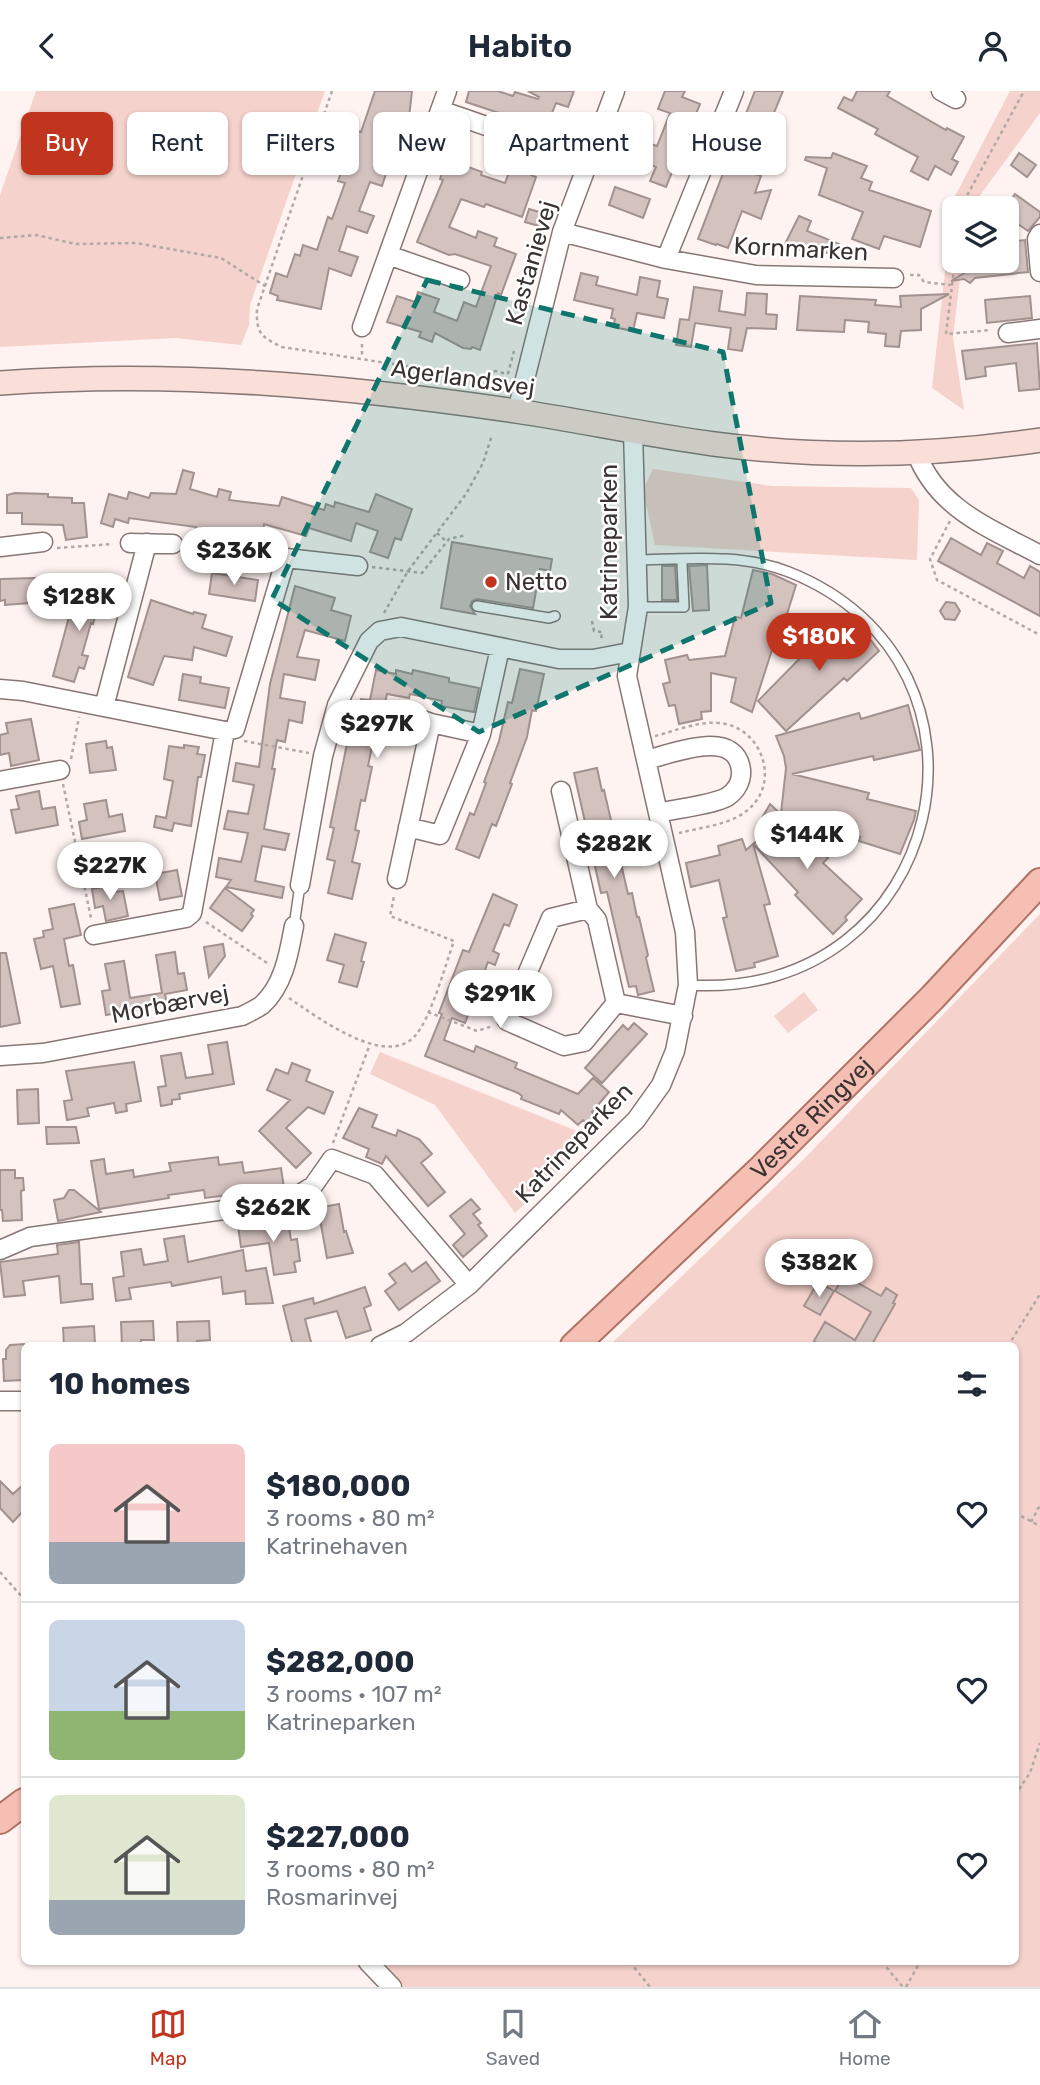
<!DOCTYPE html>
<html lang="en">
<head>
<meta charset="utf-8">
<style>
  :root { --surface:#fff; --page:#f6f6f7; --text:#1f2937; --muted:#747a83; --line:#e0e1e3; --accent:#c1351f }
  body { margin:0; font-family:Rubik,sans-serif; background:var(--page); color:var(--text); height:100vh; display:flex; flex-direction:column; font-size:26px; white-space:nowrap }
  * { box-sizing:border-box; margin:0 }
  p { font-size:23px; color:var(--muted) }
  .icon { flex:none; width:38px; height:38px; fill:none; stroke:currentColor; stroke-width:2; stroke-linecap:round; stroke-linejoin:round }
  .map { position:relative; flex:1; overflow:hidden }
  .panel { position:absolute; left:21px; top:1251px; width:998px; height:623px; display:flex; flex-direction:column; background:var(--surface); border-radius:10px; box-shadow:0 2px 5px #0004 }
  .panel>* { flex:none }
  .top-card { position:absolute; left:21px; top:21px; width:999px; height:63px; display:flex; gap:14px }
  .fabs { position:absolute; left:942px; top:105px; display:grid; gap:14px }
  .fabs a { display:grid; place-items:center; width:77px; height:77px; border-radius:10px; background:var(--surface); box-shadow:0 2px 5px #0004; font-size:35px }
  .price { position:absolute; translate:-50% -60px; padding:0 16px; border-radius:24px; background:#fff; color:#222; font-size:23px; line-height:46px; filter:drop-shadow(0 2px 4px #0008) }
  .price::after { content:''; position:absolute; left:50%; top:42px; width:21px; height:16px; margin-left:-10px; background:inherit; clip-path:polygon(0 0,100% 0,50% 100%) }
  .price.current { background:var(--accent); color:#fff }
  ul { padding:0; list-style:none }
  li { display:flex; align-items:center; gap:21px; height:175px; padding:0 28px }
  li+li { border-top:2px solid var(--line) }
  li span { display:grid; place-items:center; flex:none; width:196px; height:140px; border-radius:10px; color:#555 }
  li>.icon { margin-inline-start:auto }
  span .icon { width:84px; height:84px; fill:#fffc; stroke-width:1 }
  li b { font-size:30px }
  h2 { display:flex; justify-content:space-between; align-items:center; height:84px; padding:0 28px; font-size:30px }
  .pill { padding:0 24px; border-radius:10px; background:var(--surface); box-shadow:0 2px 5px #0004; font-size:24px; line-height:63px }
  .pill.current { background:var(--accent); color:#fff }
  header { display:flex; justify-content:space-between; align-items:center; height:91px; padding:0 28px; background:var(--surface); font-size:32px; font-weight:600 }
  .dock { display:flex; justify-content:space-around; align-items:center; height:98px; border-top:2px solid var(--line); background:var(--surface); font-size:19px; color:var(--muted) }
  .dock a { display:grid; justify-items:center; gap:4px }
  .dock .current { color:var(--accent) }
  .map>svg:first-child { display:block }
</style>
</head>
<body>
<header><svg class="icon" aria-label="back" viewBox="0 0 24 24"><path d="M15 5l-7 7 7 7"/></svg>Habito<svg class="icon" aria-label="person" viewBox="0 0 24 24"><circle cx="12" cy="8" r="4"/><path d="M4 21q1-7 8-7t8 7"/></svg></header>
<div class="map">
<svg width="1040" height="1896" viewBox="0 0 1040 1896">
  <rect width="100%" height="100%" fill="#fef3f1"/>
  <path fill="#f5d2cb" d="M36,0H325L250,214L249,234L241,254L175,247L0,256V104Z
    M1010,0H1040V22L971,117H954V170H962L953,246L964,319L932,297L953,109Z
    M653,378L772,395L911,397L919,409L917,469L655,454L643,399Z
    M1040,823V1896H404L381,1871H1015V1255H609L802,1070Z
    M804,901L818,919L788,942L774,925Z
    M380,961L592,1046H593L515,1122L435,1014L370,983Z"/>
  <path fill="#d4c2bf" stroke="#a2918e" stroke-width="2" d="M375,0H412L408,35L402,51L397,50L382,95L370,91L359,120L374,125L367,142L347,135L339,160L358,166L351,185L329,177L321,218L277,209L278,205L270,202L276,182L287,186L295,163L300,165L303,154L317,159L328,126L332,128L345,92L338,90L357,40L361,41Z
    M469,0H498L513,5L515,1L538,8L539,6L528,0H574L568,16L556,12L545,40L528,34L529,32L466,11Z
    M665,0H685L682,6L700,13L666,96L650,90L656,76L638,69L645,51L657,55L670,22L658,18Z
    M755,0H783L771,29L778,32L772,48L769,47L755,83L761,85L755,102L771,99L761,128L742,120L728,157L717,153L716,154L698,148L727,72L731,74L742,48L737,45Z
    M857,0H890L887,5L946,39L947,37L964,46L952,68L958,71L951,84L935,75L928,89L911,80L918,66L875,43L878,38L838,17L844,6L852,10Z
    M833,62L867,75L861,87L872,91L869,99L931,120L920,156L884,145L879,158L852,148L863,121L819,104L827,77L805,69L806,66L831,67Z
    M1019,62L1036,74L1027,86L1011,74Z
    M447,68L482,81L481,84L505,92L513,70L534,77L531,84L536,86L522,126L486,113L484,116L461,108L449,136L476,147L478,140L497,147L494,155L516,163L501,204L498,202L480,259L472,256L471,258L463,257L435,242L432,251L419,246L421,241L387,231L397,205L415,211L418,201L439,208L434,221L457,230L464,211L476,216L482,199L491,175L455,163L449,164L417,151L443,89L440,88Z
    M615,96L650,108L643,127L609,114Z
    M1015,103L1040,121V126L1028,140L1006,125V116Z
    M529,118L546,123L542,136L525,131Z
    M799,125L811,130L807,140L839,153L835,165L820,159L817,166L785,153Z
    M1025,149L1028,181L975,187L970,192L964,188L951,190L976,175V170H1006V151Z
    M581,182L598,186L596,194L637,204L640,186L660,190L657,206L668,208L664,227L637,222L633,240L613,236L615,228L611,227L613,218L574,209Z
    M694,196L722,200L719,220L745,224L747,202L767,203L766,223L777,224L776,238L747,237L742,260L728,258L731,237L695,232L691,256L676,254L680,228L689,229Z
    M949,203L921,218V239L901,240L899,256L885,255L886,243L868,241L869,231L845,229L844,241L797,239L800,205L876,209L875,214L901,216L900,205Z
    M1030,205L1032,227L987,232L985,209Z
    M1037,252L1040,298L1019,300L1016,272L985,276L986,285L966,288L962,260Z
    M183,379L194,382L190,398L217,406L219,398L231,401L229,409L279,415L282,406L324,419L326,413L334,416L335,411L369,421L376,403L412,418L401,449L395,447L388,467L370,461L378,440L356,432L351,450L309,437L306,445L264,433L263,445L249,444L248,452L212,448L194,442L196,436L129,427L128,432L115,428L113,436L101,432L109,403L127,408L129,401L149,407L151,402L176,403Z
    M15,402L48,403V406L72,407V412H84L87,446L66,449L63,434L22,433V422H7V404Z
    M951,447L981,464L987,452L1003,460L997,472L1024,487L1030,475L1040,481V525L938,470Z
    M452,451L552,468L550,480L540,478L533,517L477,508L472,510L470,515L475,523L441,517Z
    M707,474L709,519L693,520L689,475Z
    M662,475H675L677,509H662Z
    M753,479L772,483L796,494L783,536L780,534L752,621L731,611L736,587L711,582V620L701,621L702,628L679,633L675,614L669,615L663,593L670,591L665,569L687,564L689,569L725,565L735,526L741,527Z
    M212,482L258,489L255,510L209,503Z
    M35,487L42,488V511L5,514V509L0,510V488Z
    M88,493L101,497L99,503L107,505L101,527L95,525L93,533L91,532L82,564L88,565L84,578L79,576L74,591L53,585L73,511L78,513L82,498L86,499Z
    M295,495L335,507L331,519L351,525L345,550L305,539L297,566L319,569L315,589L284,583L280,607L305,611L302,632L289,629L285,651L277,649L272,678H275L264,738L289,743L285,759L262,755L255,790L284,796L282,807L226,796L231,789L216,786L219,767L241,771L243,764L248,742L224,738L228,720L248,723L254,694L233,690L236,672L259,676L270,593Z
    M151,509L193,523L194,521L206,524L202,537L232,546L226,565L194,556L192,569L164,565L153,594L128,586Z
    M946,511L955,512L960,520L955,529L945,528L940,520Z
    M848,526L857,531L879,560L847,590L844,587L786,640L758,610L810,557L814,561Z
    M520,578L544,583L536,620L532,619L527,646L510,692L512,693L496,735L492,733L479,767L456,758L470,722L474,724L486,692L484,691L499,650L508,611L512,612Z
    M376,579L396,583V579L412,583L413,579L449,587V591L479,597L474,621L441,615L442,610L410,603L409,607L387,603L378,646H374L368,675L372,676L365,710L361,709L355,739L359,740L352,771L360,773L352,808L328,802L335,770L327,768L334,737L330,736L350,638L355,639L361,608L370,609Z
    M183,583L201,586L200,592L229,597L225,617L179,609Z
    M908,614L920,659L874,669L873,665L792,683L869,702L867,708L916,720L914,729L900,763L859,750L860,746L781,722L786,677L784,665L776,645L859,622L861,628Z
    M31,628L39,669L11,675L9,662L0,664V644L8,642L6,632Z
    M106,650L107,657L112,656L116,679L90,682L86,653Z
    M184,654L199,656L197,663L205,664L201,686H198L191,735L174,732L172,740L154,736L156,725L166,727L173,690L164,688L169,655L184,657Z
    M597,677L602,700L604,699L628,803L632,802L637,826H639L648,864L646,867L654,900L638,904L636,895L629,896L607,801L601,802L574,682Z
    M39,700L42,718L55,716L58,734L16,742L11,719L19,718L16,705Z
    M106,709L109,726L122,723L125,740L82,748L79,731L87,729L84,713Z
    M770,713L828,767L823,772L862,808L845,826L847,829L833,843L795,804L798,801L753,753L773,738L762,727Z
    M742,748L746,759L753,753L770,813L764,814L778,865L754,872L755,876L736,880L723,827L727,826L719,789L691,796L686,772L720,764L718,755Z
    M177,779L182,805L160,809L155,783Z
    M111,794L113,801L123,800L128,825L106,830L103,815L95,817L92,798Z
    M225,797L254,819L251,823L253,825L242,840L210,817Z
    M493,803L517,814L509,835L504,833L493,860L499,863L495,874L488,871L465,932L452,927L444,949L474,961L476,955L517,972L515,977L578,1003L593,987L609,1001L592,1021L596,1025L589,1034L583,1029L578,1034L561,1019L559,1023L521,1008L522,1005L518,1002L425,965L442,923L439,922L463,859L469,861Z
    M74,813L81,844L64,848L69,875L73,874L80,913L61,916L53,875L41,878L34,848L44,846L43,840L53,838L49,818Z
    M335,843L366,852L361,870L364,871L357,896L339,891L344,874L327,869Z
    M223,853L225,865L209,886L204,856Z
    M175,861L178,883L184,882L187,899L165,903L167,913L106,924L102,900L110,899L105,873L124,870L130,907L162,902L156,864Z
    M0,862H6L20,932L0,936Z
    M634,932L647,943L602,992L585,977L623,934L628,939Z
    M227,951L234,993L179,1003L180,1008L172,1009V1013L161,1015L158,996L166,995L161,965L181,962L186,987L213,983L208,954Z
    M134,971L141,1010L126,1013L127,1020L116,1022L114,1012L87,1017L89,1025L67,1029L64,1010L72,1009L66,980Z
    M292,972L310,979L306,990L333,1001L324,1023L308,1016L286,1037L311,1062L296,1077L259,1040L290,1009L267,999L276,978L288,983Z
    M38,998L39,1032L18,1033L17,999Z
    M359,1017L377,1024L372,1036L396,1045L398,1039L419,1048L432,1063L421,1072L445,1101L428,1115L386,1065L382,1073L366,1066L369,1058L343,1047Z
    M46,1036H76L79,1052L47,1053Z
    M218,1066L219,1074L242,1071L244,1082L281,1077L284,1097L205,1107L204,1099L168,1104L169,1107L99,1118L91,1070L104,1068L106,1083L133,1079L134,1086L171,1080L169,1072Z
    M0,1079H15V1087H23L24,1099L21,1100L22,1129L3,1130L2,1119H0Z
    M69,1099H74L101,1121L58,1130L54,1109L64,1107Z
    M471,1108L480,1118L473,1123L481,1132L478,1134L487,1145L463,1166L453,1154L465,1143L450,1125Z
    M339,1113L344,1141L346,1140L353,1162L327,1167L318,1117Z
    M288,1130L291,1149L297,1148L300,1170L294,1171L296,1181L274,1184L269,1152L241,1156L238,1135Z
    M184,1145L188,1171L243,1159L246,1180L266,1177L273,1212L246,1213L245,1200L223,1203L221,1186L172,1195L171,1191L129,1197L131,1208L116,1210L113,1187L124,1185L121,1161L141,1158L144,1174L168,1170L164,1148Z
    M79,1151L81,1193H92L93,1208L61,1212L59,1185L23,1190L25,1204L4,1206L0,1171L58,1163L57,1154Z
    M426,1171L440,1190L399,1219L385,1200L396,1192L389,1183L405,1172L412,1181Z
    M844,1184L881,1205L886,1197L897,1204L893,1212L895,1213L871,1255H822L814,1250L825,1231L855,1249L871,1221L835,1200Z
    M818,1191L834,1200L820,1224L804,1215Z
    M365,1196L371,1214L364,1217L371,1239L346,1247L337,1220L305,1228L312,1255H293L283,1215L313,1207L314,1213Z
    M153,1230L154,1249H141V1255H122L121,1231Z
    M209,1230L210,1249L197,1250V1255H178L177,1231Z
    M94,1235L95,1254L64,1255L63,1237Z
    M24,1253V1289L4,1290L3,1268H6V1259L10,1254Z
    M0,1390L13,1403L24,1393V1419L13,1431L0,1417Z"/>
  <g fill="none" stroke-linecap="round" stroke-linejoin="round">
    <g stroke="#877774" stroke-width="12">
      <path id="lane" d="M636,469C687,468 741,462 789,481C1021,573 946,911 688,894
        M477,515L549,527L555,525
        M638,516H684L682,473
        M294,835L300,794"/>
    </g>
    <g stroke="#877774" stroke-width="21">
      <path id="street" d="M941,0L956,8
        M440,19L518,46
        M562,141L666,168L756,184L894,187
        M1040,143L1037,148L1040,181
        M388,164L460,189
        M666,168L734,0
        M362,236L447,0
        M1008,242L1040,238
        M517,320L562,141L615,0
        M916,361C937,418 990,437 1040,464
        M130,452L173,453
        M0,456L43,451
        M268,465L358,475
        M0,598L23,600L225,640L235,638L286,467
        M104,616L147,452
        M397,620L431,632L481,643
        M646,669C672,663 736,636 741,679C742,690 736,700 727,706C712,714 675,718 658,722
        M0,690L60,679
        M561,700L588,818L597,829L616,912
        M408,736L440,744L481,643L500,557
        M397,788L431,632
        M300,794L323,665L337,614L369,550L380,540L401,536L559,568H593L630,561
        M588,818L551,827L507,930L564,955L584,951L616,912L683,925
        M94,844L186,827L192,822L225,640
        M0,965L43,962L242,925C248,922 256,918 262,914C284,894 289,862 294,835
        M0,1159L30,1146L289,1110L313,1095L332,1068L375,1084L469,1194
        M380,1255L406,1242L469,1194L636,1029L661,994L675,960L688,894L685,841L627,585L638,516L633,340
        M0,1310H24
        M368,1871L392,1896"/>
    </g>
    <g stroke="#877774" stroke-width="26">
      <path id="secondary" d="M0,292C172,279 345,295 516,320C582,330 647,344 714,353C821,367 933,365 1040,349"/>
    </g>
    <g stroke="#af7265" stroke-width="30">
      <g id="primary">
        <path id="s1" d="M574,1255L759,1080L933,906L1040,791"/>
        <path d="M0,1729L24,1711"/>
      </g>
    </g>
    <path stroke="#b2a8a7" stroke-width="2.5" stroke-dasharray="3.5 3.5" stroke-linecap="butt" d="M332,0L257,218C256,242 261,246 282,256L485,287L495,280L507,283
      M962,117L963,112L1024,0
      M0,147L36,144L76,153L136,152L221,167L265,195
      M955,170L946,243L991,239
      M910,184H919L924,191L951,194
      M362,253V267
      M506,290L514,260
      M950,430L930,468L937,489L1040,544
      M437,442L447,451
      M190,455L253,463
      M57,457L113,453
      M372,476L422,482L449,448L466,444
      M384,522L408,480L466,403L483,372L492,344
      M592,530L594,540L602,541L601,550
      M655,645C675,640 698,630 719,632C760,635 781,688 750,717C732,734 702,736 679,742
      M244,650L309,662
      M71,668L79,626
      M63,693L91,827
      M206,831L270,874
      M289,907C316,925 385,978 415,945C431,927 445,875 454,850L390,825L394,805
      M428,921L477,940L493,935
      M333,1052L370,953
      M1008,1255L1040,1203
      M1015,1422L1040,1435
      M1031,1431L1040,1414
      M0,1481L24,1508
      M1015,1704L1030,1682L1040,1652
      M630,1871L650,1896
      M882,1871L903,1896
      M906,1896L920,1871"/>
    <use href="#lane" stroke="#fff" stroke-width="9"/>
    <use href="#street" stroke="#fff" stroke-width="18"/>
    <use href="#secondary" stroke="#fadfd9" stroke-width="23"/>
    <use href="#primary" stroke="#f5bfb3" stroke-width="26"/>
  </g>
  <path fill="#0f766e" fill-opacity="0.2" stroke="#0f766e" stroke-width="5" stroke-dasharray="14 9" stroke-linejoin="round" d="M427,189L723,261L771,512L479,641L272,508Z"/>
  <circle fill="#c1351f" stroke="#fff" stroke-width="2.5" cx="491" cy="491" r="7"/>
  <g text-anchor="middle" stroke-width="5" stroke-linejoin="round" paint-order="stroke">
    <g font-size="24" fill="#393231" stroke="#fff">
      <text transform="translate(801 158) rotate(3)" y="8">Kornmarken</text>
      <text transform="translate(531 172) rotate(-74)" y="8">Kastanievej</text>
      <text transform="translate(463 287) rotate(8)" y="8">Agerlandsvej</text>
      <text transform="translate(609 451) rotate(-90)" y="8">Katrineparken</text>
      <text transform="translate(170 913) rotate(-11)" y="8">Morbærvej</text>
      <text dy="8" stroke="none"><textPath href="#s1" startOffset="329">Vestre Ringvej</textPath></text>
      <text transform="translate(574 1052) rotate(-46)" y="8">Katrineparken</text>
    </g>
    <g font-size="24" fill="#393231" stroke="#fff" text-anchor="start">
      <text x="505" y="499">Netto</text>
    </g>
  </g>
</svg>
<div class="fabs">
<a><svg class="icon" aria-label="layers" viewBox="0 0 24 24"><path d="M12 4l9 5-9 5-9-5zM3 14l9 5 9-5"/></svg></a>
</div>
<b class="price" style="left:234px;top:496px">$236K</b>
<b class="price" style="left:79px;top:542px">$128K</b>
<b class="price current" style="left:819px;top:582px">$180K</b>
<b class="price" style="left:377px;top:669px">$297K</b>
<b class="price" style="left:807px;top:780px">$144K</b>
<b class="price" style="left:614px;top:789px">$282K</b>
<b class="price" style="left:110px;top:811px">$227K</b>
<b class="price" style="left:500px;top:939px">$291K</b>
<b class="price" style="left:273px;top:1153px">$262K</b>
<b class="price" style="left:819px;top:1208px">$382K</b>
<div class="top-card">
<a class="pill current">Buy</a>
<a class="pill">Rent</a>
<a class="pill">Filters</a>
<a class="pill">New</a>
<a class="pill">Apartment</a>
<a class="pill">House</a>
</div>
<section class="panel">
<h2>10 homes<svg class="icon" aria-label="filters" viewBox="0 0 24 24"><path d="M4 7h16M4 17h16"/><circle cx="9" cy="7" r="2"/><circle cx="15" cy="17" r="2"/></svg></h2>
<ul>
<li><span style="background:linear-gradient(#f6c9c9 70%,#9aa5b1 0)"><svg class="icon" aria-label="home" viewBox="0 0 24 24"><path d="M3 11l9-7 9 7M6 9v11h12V9"/></svg></span><div><b>$180,000</b><p>3 rooms · 80 m²</p><p>Katrinehaven</p></div><svg class="icon" aria-label="heart" viewBox="0 0 24 24"><path d="M12 20l-8-8c-3-5 5-10 8-4 3-6 11-1 8 4z"/></svg></li>
<li><span style="background:linear-gradient(#c9d6e8 65%,#8fb573 0)"><svg class="icon" aria-label="home" viewBox="0 0 24 24"><path d="M3 11l9-7 9 7M6 9v11h12V9"/></svg></span><div><b>$282,000</b><p>3 rooms · 107 m²</p><p>Katrineparken</p></div><svg class="icon" aria-label="heart" viewBox="0 0 24 24"><path d="M12 20l-8-8c-3-5 5-10 8-4 3-6 11-1 8 4z"/></svg></li>
<li><span style="background:linear-gradient(#dfe7d0 75%,#9aa5b1 0)"><svg class="icon" aria-label="home" viewBox="0 0 24 24"><path d="M3 11l9-7 9 7M6 9v11h12V9"/></svg></span><div><b>$227,000</b><p>3 rooms · 80 m²</p><p>Rosmarinvej</p></div><svg class="icon" aria-label="heart" viewBox="0 0 24 24"><path d="M12 20l-8-8c-3-5 5-10 8-4 3-6 11-1 8 4z"/></svg></li>
</ul>
</section>
</div>
<nav class="dock">
<a class="current"><svg class="icon" aria-label="map" viewBox="0 0 24 24"><path d="M3 6l6-2 6 2 6-2v14l-6 2-6-2-6 2zM9 4v14M15 6v14"/></svg>Map</a>
<a><svg class="icon" aria-label="saved" viewBox="0 0 24 24"><path d="M7 4h10v16l-5-4-5 4z"/></svg>Saved</a>
<a><svg class="icon" aria-label="home" viewBox="0 0 24 24"><path d="M3 11l9-7 9 7M6 9v11h12V9"/></svg>Home</a>
</nav>
</body>
</html>
